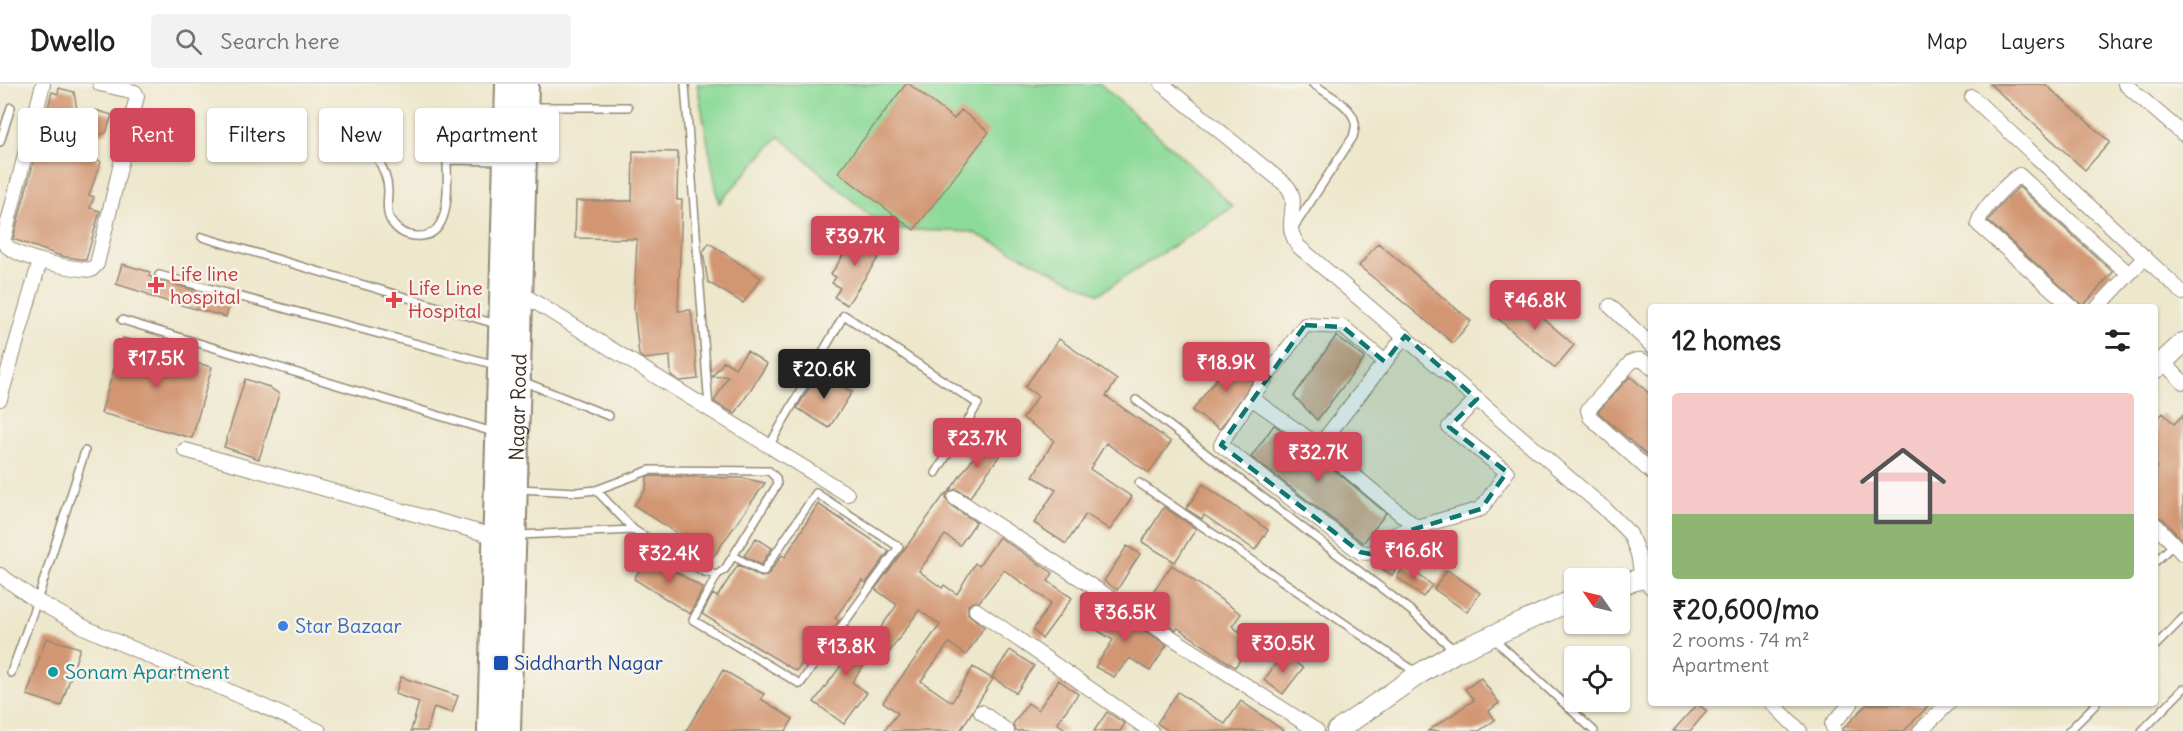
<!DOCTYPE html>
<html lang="en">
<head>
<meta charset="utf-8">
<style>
  :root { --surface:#fff; --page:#f2f2f2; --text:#202124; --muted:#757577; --line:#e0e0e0; --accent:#d1495b }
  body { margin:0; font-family:Delius,sans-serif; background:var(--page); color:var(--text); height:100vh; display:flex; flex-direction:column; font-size:22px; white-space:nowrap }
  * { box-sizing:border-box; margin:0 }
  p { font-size:20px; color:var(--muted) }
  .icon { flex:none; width:33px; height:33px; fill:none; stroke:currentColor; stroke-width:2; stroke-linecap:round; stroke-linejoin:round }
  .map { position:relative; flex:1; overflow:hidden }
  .details { position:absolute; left:1648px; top:220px; width:510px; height:402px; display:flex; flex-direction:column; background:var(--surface); border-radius:6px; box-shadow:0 2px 4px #0004 }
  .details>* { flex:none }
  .hud { position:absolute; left:18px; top:24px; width:570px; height:54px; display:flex; gap:12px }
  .needle { width:39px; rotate:304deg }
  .fabs { position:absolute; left:1564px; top:484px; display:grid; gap:12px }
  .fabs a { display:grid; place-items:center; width:66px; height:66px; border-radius:6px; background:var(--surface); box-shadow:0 2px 4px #0004; font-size:30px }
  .price { position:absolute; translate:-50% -51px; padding:0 14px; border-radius:6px; background:var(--accent); color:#fff; font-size:20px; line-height:39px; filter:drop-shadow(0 2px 3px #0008) }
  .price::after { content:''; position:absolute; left:50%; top:36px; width:18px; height:14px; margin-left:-9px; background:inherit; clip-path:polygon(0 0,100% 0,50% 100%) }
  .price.selected { background:#222; color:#fff }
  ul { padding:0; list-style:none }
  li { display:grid; align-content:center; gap:12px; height:318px; padding:0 24px }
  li+li { border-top:2px solid var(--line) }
  li span { display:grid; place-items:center; height:186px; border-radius:6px; color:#555 }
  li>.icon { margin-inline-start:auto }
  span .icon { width:108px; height:108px; fill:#fffc; stroke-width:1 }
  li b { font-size:26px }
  h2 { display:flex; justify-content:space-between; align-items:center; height:72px; padding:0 24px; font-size:26px }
  .chip { padding:0 21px; border-radius:6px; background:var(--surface); box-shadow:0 2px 4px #0004; font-size:21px; line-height:54px }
  .chip.selected { background:var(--accent); color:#fff }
  header { display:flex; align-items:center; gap:36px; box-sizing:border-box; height:84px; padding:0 30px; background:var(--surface); border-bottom:2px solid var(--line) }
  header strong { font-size:28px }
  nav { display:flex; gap:33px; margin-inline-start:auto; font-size:21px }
  .search { width:420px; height:54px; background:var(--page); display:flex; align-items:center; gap:15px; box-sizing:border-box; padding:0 21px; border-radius:6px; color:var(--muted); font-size:22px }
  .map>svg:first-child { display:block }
</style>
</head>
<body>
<header>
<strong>Dwello</strong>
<div class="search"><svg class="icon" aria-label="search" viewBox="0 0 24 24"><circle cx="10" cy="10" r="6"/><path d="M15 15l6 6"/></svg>Search here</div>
<nav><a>Map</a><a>Layers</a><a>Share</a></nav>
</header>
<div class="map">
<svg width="2183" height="647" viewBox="0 0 2183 647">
  <rect width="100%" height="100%" fill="#f7f3e8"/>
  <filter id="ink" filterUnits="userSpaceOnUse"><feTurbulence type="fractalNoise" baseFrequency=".0167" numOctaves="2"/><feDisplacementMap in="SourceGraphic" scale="12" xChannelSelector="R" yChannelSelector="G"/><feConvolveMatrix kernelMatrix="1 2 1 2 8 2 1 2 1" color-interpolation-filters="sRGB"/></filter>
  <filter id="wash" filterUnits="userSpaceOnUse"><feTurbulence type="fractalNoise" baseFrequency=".008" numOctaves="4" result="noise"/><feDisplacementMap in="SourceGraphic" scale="24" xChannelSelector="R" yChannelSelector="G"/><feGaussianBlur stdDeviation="1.35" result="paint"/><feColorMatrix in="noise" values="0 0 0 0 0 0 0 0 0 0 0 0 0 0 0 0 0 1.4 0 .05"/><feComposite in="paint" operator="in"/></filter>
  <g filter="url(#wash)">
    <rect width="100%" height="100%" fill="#ede7cc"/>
    <path fill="#8cda99" stroke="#64825c" stroke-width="1.5" d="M697,0H1100L1180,71L1233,123L1099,210L972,148L885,145L779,52L719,119Z"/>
    <g id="blocks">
      <path fill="#d29672" d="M906,0H909L954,35L961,26L989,48L914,146L838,88Z
        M1990,0H2045L2110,58L2085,86Z
        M59,4L74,8L83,62L95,26L112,31L106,49L97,51L94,73L101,78L89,111L94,113L90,124L100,127L86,176L61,172L13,155L52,8L58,10Z
        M633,67L678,68L677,116H682L678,227L691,226L698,295L680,297L671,291L670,272L644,275L639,271L634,224L637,155L575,154L576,117H632Z
        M2019,103L2113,188L2083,222L1988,137L2001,120Z
        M858,148L884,165L847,221L834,213L840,204L832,199L836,193L831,190Z
        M709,159L761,194L743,219L708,198L703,168Z
        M1378,159L1471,237L1453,259L1359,182Z
        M122,180L150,188L149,192L158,196L231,216L226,233L148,212V210L116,200Z
        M1515,210L1574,261L1555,284L1496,233Z
        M1336,252L1365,274L1317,336L1294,312Z
        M123,254L141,258L140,261L174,271V273L212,283L192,354L101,329Z
        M1059,255L1117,296L1106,312L1171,358L1149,389L1106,359L1090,385L1132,413L1110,446L1086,430L1066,460L1034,439L1056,406L1033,392L1054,356L1023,334L1038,312L1025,303Z
        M747,267L767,280L735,330L714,318L728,292L712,293L724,277L735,284Z
        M1247,276L1261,286L1220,345L1192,327L1230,277L1241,285Z
        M819,288L852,308L829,344L797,324Z
        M1630,292L1652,312V376L1598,328Z
        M245,295L269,303L279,310L259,375L224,363Z
        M2163,329L2174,340L2183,331V457L2163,435L2156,432V337Z
        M1274,341L1314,369L1386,429L1363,459L1251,373Z
        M985,357L1002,368L970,413L956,405L948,409Z
        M651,392L742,394L765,399L713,473L634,421L646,405L647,393Z
        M1203,400L1268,446L1255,466L1204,431L1202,435L1186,425Z
        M947,409L946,414L950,421L976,438L960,461L945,451L919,487L942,504L944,501L957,510L975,479L979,482L999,453L1053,489L1048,497L1072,514L1042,555L1033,546L1051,519L1004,486L979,518H973L968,521V530L984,543L966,571L949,559L921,597L952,618L973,583L993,595L960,647H884L898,629L883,618L940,541L919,526L888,570L871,557L897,521L875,505L945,410Z
        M818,420L889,467L866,499L862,496L835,534L839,537L823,559L819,556L796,587L702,530L713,510L717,513L738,481L761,493L767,492L782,471L785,473Z
        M1164,423L1196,445L1175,478L1142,458Z
        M756,454L772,464L761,481L744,472Z
        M1127,462L1140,470L1117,506L1104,497Z
        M1385,470L1400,480L1392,491L1372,478Z
        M648,471L703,504L690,530L634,495Z
        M1172,481L1241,530L1232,542L1253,558L1235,583L1178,544L1176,546L1142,523Z
        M1405,481L1432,501L1423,513L1397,493Z
        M1447,486L1480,509L1467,528L1434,505Z
        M1103,520L1167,561L1150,587L1130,574L1114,593L1095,583L1113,556L1089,541Z
        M848,543L876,564L852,598L867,609L844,640L814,618L846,575L832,565Z
        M46,554L80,564L61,622L27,611Z
        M1010,566L1034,582L1016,609L992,593Z
        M1283,570L1303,584L1283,610L1264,596Z
        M723,586L764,610L761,615L793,635L786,647H686Z
        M401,593L458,612L452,629L434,623L427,647H411L419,618L395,610Z
        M1481,594L1499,619L1489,627L1495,636L1479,647H1428L1474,616L1465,605Z
        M1059,596L1078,610L1057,639L1068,647H1016L1013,640L1028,619L1038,626Z
        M1178,608L1225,640L1241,617L1284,647H1169L1157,639Z
        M1697,620L1707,627L1690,647H1673Z
        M1867,620H1930L1904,647H1843V645Z
        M1107,628L1125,640L1120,647H1094Z"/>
    </g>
  </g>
  <g filter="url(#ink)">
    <use href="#blocks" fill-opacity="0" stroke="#948875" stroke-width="1.5"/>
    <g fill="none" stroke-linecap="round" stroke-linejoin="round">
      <g stroke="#948875" stroke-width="10">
        <path id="service" d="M685,1L709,324
          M529,23H628
          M0,58L11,23
          M376,71C381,82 388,93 388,106C388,114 386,125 389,133C392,141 400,149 409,151C454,161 447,103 447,76L502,77
          M1294,143L1353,53C1354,49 1356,43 1355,39C1353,22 1326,9 1313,0
          M202,153L496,240
          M159,191L496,281
          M122,236L493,348
          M522,297L609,332
          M1136,316L1410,526L1454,566
          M769,362L844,231L978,320L936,389
          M1139,399L1417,589
          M596,406L634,446
          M519,451L634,446L704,488L717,491L725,485L777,401L776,394L769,387L650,386L596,406L577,408L519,405
          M2156,477L2174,460
          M717,491L693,536L800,600L899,463L816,409L763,488L733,472
          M1493,554L1594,647
          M2156,561L2183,534
          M11,589L37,517L85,367
          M2069,647L2096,620
          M2142,647L2183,605"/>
      </g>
      <g stroke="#948875" stroke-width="16">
        <path id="minor" d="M43,0L3,158C15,175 70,184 91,186L97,180L137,12L135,8L100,0
          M1162,0L1287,102C1298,115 1290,128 1291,144C1291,150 1295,156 1298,162L1604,424L1630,450L1638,470L1642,495L1652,504
          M2125,0L2183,50
          M1972,13L2183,209
          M522,210L847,410
          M1610,222L1652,262
          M2073,224L1978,140C1980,126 2007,100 2019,91L2129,190
          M2097,224L2145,173
          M1385,278L1343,243L1305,241L1251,314L1319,362L1416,443L1481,425L1507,388L1449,343L1477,315
          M2163,278L2183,298
          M1652,284C1644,277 1641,273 1631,278L1588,326L1590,333L1652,389
          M1251,314L1228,348L1221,361L1360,468C1381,472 1378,460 1392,452C1399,448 1408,446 1416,443
          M0,315L40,177
          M1319,362L1405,252
          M185,366L493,452
          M955,414L1317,647
          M2156,441L2183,470
          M0,491L37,517L86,544L319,647
          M976,526L1151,647
          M1773,620L1800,647
          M981,628L1007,647
          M1834,647L1832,640L1851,620
          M1920,647L1948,620"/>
      </g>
      <g stroke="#948875" stroke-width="22">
        <path id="secondary" d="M2156,284L2183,259
          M1620,501L1652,491
          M1337,647L1419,590L1456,568L1575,515"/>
      </g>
      <g stroke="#948875" stroke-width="26">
        <g id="trunk">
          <path d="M489,647L507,0"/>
          <path id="s1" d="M509,647L527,0"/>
        </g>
      </g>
      <use href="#service" stroke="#fff" stroke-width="7"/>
      <use href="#minor" stroke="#fff" stroke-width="14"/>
      <use href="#secondary" stroke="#fff" stroke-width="20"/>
      <use href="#trunk" stroke="#fff" stroke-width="22"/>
    </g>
  </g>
  <path fill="#0f766e" fill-opacity="0.2" stroke="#0f766e" stroke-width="4.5" stroke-dasharray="12 8" stroke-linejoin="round" d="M1305,241L1343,243L1385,278L1405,252L1477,315L1449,343L1507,388L1481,425L1391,452L1370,470L1360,468L1221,361Z"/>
  <g fill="#e0444e" stroke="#f7f3e8" stroke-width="2">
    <path d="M153 192h6v6h6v6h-6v6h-6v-6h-6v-6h6z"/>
    <path d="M391 207h6v6h6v6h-6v6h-6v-6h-6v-6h6z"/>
  </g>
  <circle fill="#3f7fe0" stroke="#f7f3e8" stroke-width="2" cx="283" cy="542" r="6"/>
  <rect fill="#1a4fb4" stroke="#f7f3e8" stroke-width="2" x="493" y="571" width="16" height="16" rx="3"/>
  <circle fill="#0f9aa8" stroke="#f7f3e8" stroke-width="2" cx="53" cy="588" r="6"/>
  <g text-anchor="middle" stroke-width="5" stroke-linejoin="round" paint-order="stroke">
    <g font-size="20" fill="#be3a42" stroke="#f7f3e8" text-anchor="start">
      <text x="170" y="197">Life line<tspan x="170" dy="23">hospital</tspan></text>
      <text x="408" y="211">Life Line<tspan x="408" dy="23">Hospital</tspan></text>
    </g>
    <g font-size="20" fill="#3b2a1e" stroke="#f7f3e8">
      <text dy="7" stroke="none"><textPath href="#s1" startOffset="324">Nagar Road</textPath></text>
    </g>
    <g font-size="20" fill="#366cbe" stroke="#f7f3e8" text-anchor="start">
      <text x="295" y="549">Star Bazaar</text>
    </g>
    <g font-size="20" fill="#164399" stroke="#f7f3e8" text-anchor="start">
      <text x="514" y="586">Siddharth Nagar</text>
    </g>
    <g font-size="20" fill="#0d838f" stroke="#f7f3e8" text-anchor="start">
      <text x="65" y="595">Sonam Apartment</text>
    </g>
  </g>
</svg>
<div class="fabs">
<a><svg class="needle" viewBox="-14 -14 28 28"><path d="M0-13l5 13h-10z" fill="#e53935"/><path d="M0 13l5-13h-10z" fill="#757577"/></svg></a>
<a><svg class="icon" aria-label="locate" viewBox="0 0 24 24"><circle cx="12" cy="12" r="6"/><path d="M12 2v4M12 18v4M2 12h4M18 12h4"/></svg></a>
</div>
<b class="price" style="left:855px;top:183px">₹39.7K</b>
<b class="price" style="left:1535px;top:247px">₹46.8K</b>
<b class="price" style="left:156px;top:305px">₹17.5K</b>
<b class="price" style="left:1226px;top:309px">₹18.9K</b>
<b class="price selected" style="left:824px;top:316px">₹20.6K</b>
<b class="price" style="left:977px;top:385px">₹23.7K</b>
<b class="price" style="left:1318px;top:399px">₹32.7K</b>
<b class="price" style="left:1414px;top:497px">₹16.6K</b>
<b class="price" style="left:669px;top:500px">₹32.4K</b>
<b class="price" style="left:1125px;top:559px">₹36.5K</b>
<b class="price" style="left:1283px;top:590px">₹30.5K</b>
<b class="price" style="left:846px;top:593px">₹13.8K</b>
<div class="hud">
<a class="chip">Buy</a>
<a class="chip selected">Rent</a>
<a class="chip">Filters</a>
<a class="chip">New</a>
<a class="chip">Apartment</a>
</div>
<section class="details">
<h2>12 homes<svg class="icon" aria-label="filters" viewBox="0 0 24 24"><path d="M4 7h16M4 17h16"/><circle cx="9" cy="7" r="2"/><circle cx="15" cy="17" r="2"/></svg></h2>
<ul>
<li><span style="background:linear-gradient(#f6c9c9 65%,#8fb573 0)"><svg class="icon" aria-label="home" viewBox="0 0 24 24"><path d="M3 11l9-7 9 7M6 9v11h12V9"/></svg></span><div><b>₹20,600/mo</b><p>2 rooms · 74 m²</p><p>Apartment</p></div></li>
</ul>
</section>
</div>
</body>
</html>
